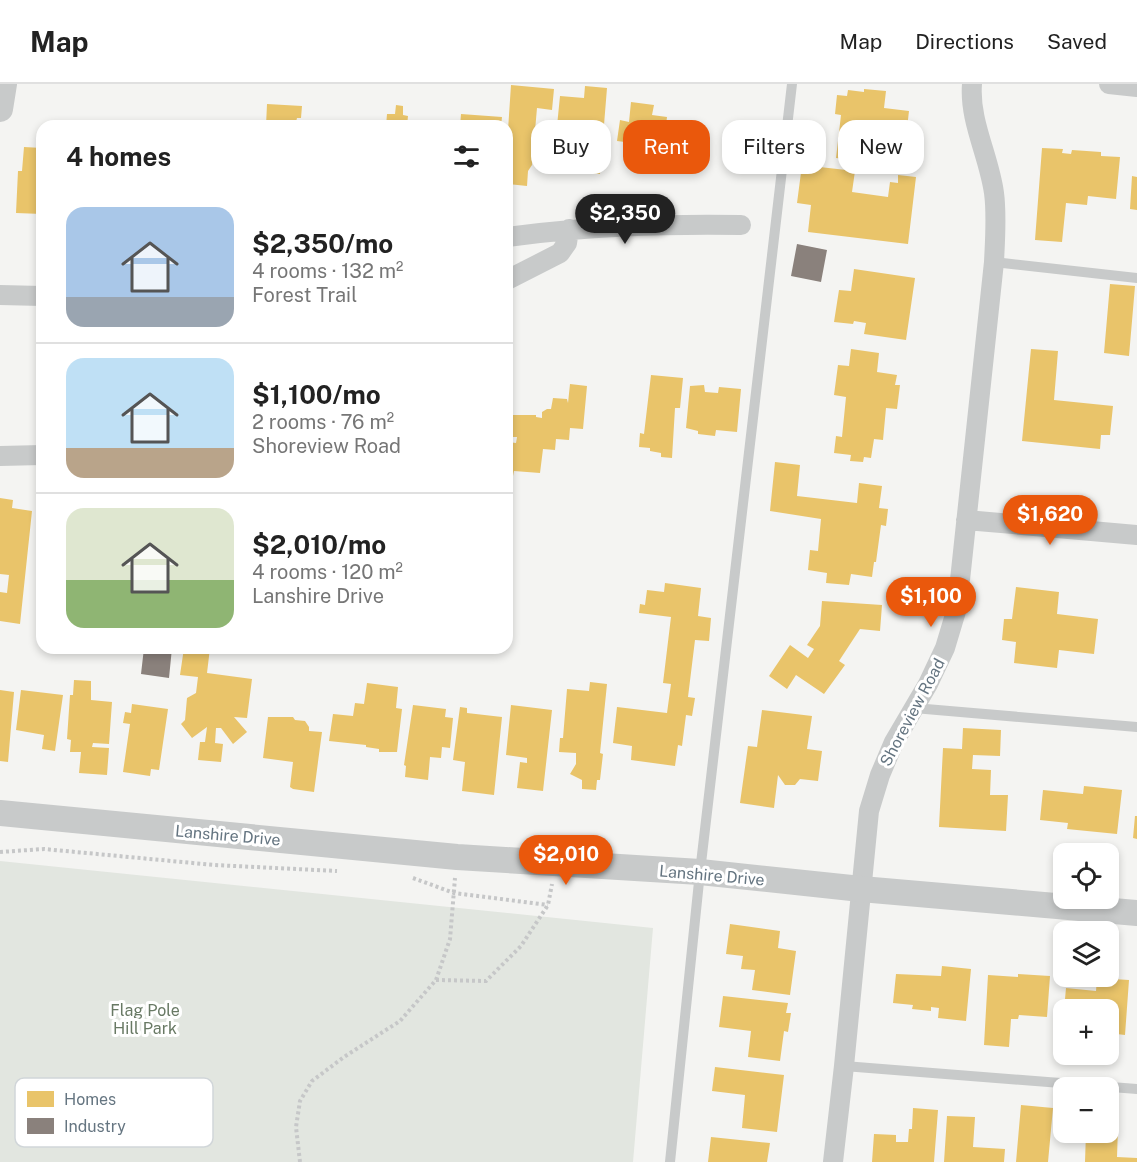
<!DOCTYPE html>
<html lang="en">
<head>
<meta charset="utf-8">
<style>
  :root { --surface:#fff; --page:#f2f2f2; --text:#222; --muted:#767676; --line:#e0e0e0; --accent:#ea580c }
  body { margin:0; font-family:"Public Sans",sans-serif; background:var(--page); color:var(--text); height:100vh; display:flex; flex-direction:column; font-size:22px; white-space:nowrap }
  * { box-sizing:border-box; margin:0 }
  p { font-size:20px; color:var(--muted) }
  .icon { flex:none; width:33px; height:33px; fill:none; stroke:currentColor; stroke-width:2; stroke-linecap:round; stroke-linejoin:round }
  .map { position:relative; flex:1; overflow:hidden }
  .sheet { position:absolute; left:36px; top:36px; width:477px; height:534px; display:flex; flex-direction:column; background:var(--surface); border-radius:18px; box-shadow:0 3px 9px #0003 }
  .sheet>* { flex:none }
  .banner { position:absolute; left:531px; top:36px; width:516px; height:54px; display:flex; gap:12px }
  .fabs { position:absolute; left:1053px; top:759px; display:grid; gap:12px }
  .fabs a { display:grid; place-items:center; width:66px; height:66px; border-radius:12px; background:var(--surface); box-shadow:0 3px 9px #0003; font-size:30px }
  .price { position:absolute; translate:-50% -51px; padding:0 14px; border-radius:21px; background:var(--accent); color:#fff; font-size:20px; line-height:39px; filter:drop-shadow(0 2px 3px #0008) }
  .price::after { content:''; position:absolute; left:50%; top:36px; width:18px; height:14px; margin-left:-9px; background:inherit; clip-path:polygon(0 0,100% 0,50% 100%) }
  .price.selected { background:#222; color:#fff }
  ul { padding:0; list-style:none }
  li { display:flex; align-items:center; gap:18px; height:150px; padding:0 30px }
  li+li { border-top:2px solid var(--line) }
  li span { display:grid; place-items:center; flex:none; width:168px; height:120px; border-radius:18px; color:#555 }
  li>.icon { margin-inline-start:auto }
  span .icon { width:72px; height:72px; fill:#fffc; stroke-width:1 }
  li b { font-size:26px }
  h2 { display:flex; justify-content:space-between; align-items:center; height:72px; padding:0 30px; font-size:26px }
  .chip { padding:0 21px; border-radius:18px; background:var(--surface); box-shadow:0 3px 9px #0003; font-size:21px; line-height:54px }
  .chip.selected { background:var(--accent); color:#fff }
  header { display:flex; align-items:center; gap:36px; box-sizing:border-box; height:84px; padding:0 30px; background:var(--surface); border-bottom:2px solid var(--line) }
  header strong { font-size:28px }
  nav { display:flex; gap:33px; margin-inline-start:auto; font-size:21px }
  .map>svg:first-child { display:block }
</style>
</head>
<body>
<header>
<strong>Map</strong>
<nav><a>Map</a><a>Directions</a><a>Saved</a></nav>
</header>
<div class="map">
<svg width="1137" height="1078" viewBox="0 0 1137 1078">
  <rect width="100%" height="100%" fill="#f4f4f2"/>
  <path fill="#e2e6e0" d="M0,777L653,844L633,1078H0Z"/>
  <path fill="#e9c46a" d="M511,1L554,5L552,26L537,24L532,81L528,87L527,102L507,100V61Z
    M585,2L607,4L600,90L572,88L574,61H577L578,54L556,52L560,12L584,14Z
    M864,5L886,7L884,24L909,27L907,44L896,42L893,67H899L897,81L836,74L841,31L835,30L837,11L847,12L848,6L864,8Z
    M631,18L654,21L652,31L667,33L666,41L682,43L679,65L617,57L620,36L629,38Z
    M267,20L302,22L301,34H297L296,38L290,42H266Z
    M396,21L403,22V31L408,32L407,42H386L387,30H395Z
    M461,30L502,33L501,42H460Z
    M24,63L42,64V130L16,129L18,87H22Z
    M1042,64L1063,65L1062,69L1071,70L1072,66L1101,68V72L1120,73L1116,115L1088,112L1087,121L1066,119L1062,158L1035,156Z
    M802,81L855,87L852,108L888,113L890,98L898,99V91L916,93L908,160L808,148L811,121L797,119Z
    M1132,92L1137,93V126L1130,125Z
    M854,185L915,194L906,256L864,250L866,239L854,237L853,240L834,238L839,206L851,207Z
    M1110,200L1135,202L1129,272L1104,269Z
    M851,265L879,269L877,288L897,291L895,301H900L897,325L886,324L883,356L874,355L871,374L864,373L863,378L850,377L851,371L834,369L836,352L842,353L846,313L834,311L838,281L849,282Z
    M1031,265L1058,267L1054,316L1113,322L1110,351H1101L1100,365L1022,357Z
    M651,291L683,294L680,324H675L672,374L661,373V369L650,367V364L639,363L640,349L644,350Z
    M570,300L587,302L583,345L570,344L569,356L556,355L555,366L543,365L540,389L514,387L513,392H507V358L516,359L517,353H511L513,331H536V333L542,334V328L547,325H551L553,314L567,315L568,319Z
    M704,301L705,308L718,309L719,303L741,305L737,348L716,346L715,352L698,350V347L686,344L690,302Z
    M775,378L800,381L797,412L857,419L859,399L882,402L879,424L888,425L886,442L881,441L876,478H874L872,493L851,490L849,501L826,499L827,489L808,486L810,466L818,467L821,435L770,427Z
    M0,414L13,416L12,424L32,427L20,540L0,537V508L7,509L9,491L0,490Z
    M665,499L701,504L698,532L711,534L709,557L695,556L688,613L695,614L692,632L686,631L682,662L678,661L675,682L631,676L632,662L613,659L617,623L667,629L671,600L663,599L671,533L639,529L640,520L645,521L647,506L664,508Z
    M1016,503L1059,508L1057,530L1098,535L1094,570L1059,566L1057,584L1014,579L1016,558L1002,556L1004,535H1012Z
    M822,517L882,521L880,547L860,545L839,577L845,581L824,610L796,591L787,605L769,592L790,561L808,574L814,565L807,561L820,542Z
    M184,564H210L207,589L252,595L247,634L234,633L247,648L233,660L221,644H216L215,659L223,660L221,678L198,676L200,658H205L207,643L192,654L181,640L185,636L187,614L196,609L198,593L180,591Z
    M74,596L91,597V616L112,618L109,660L93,659L92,663L109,664L107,691L79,689L81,668H70L71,656L67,655L70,611H73Z
    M590,598L607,600L600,669L603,670L600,696H597L596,706L582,705V696L570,690L576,680V669L559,668L560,654H563L567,605L589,607Z
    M367,599L398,603L396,624L402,625L397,668H379V665L366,663V661L329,657L333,630L353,632L355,619L364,620Z
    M0,606L14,608L8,678L0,677Z
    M21,606L63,611L55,667L42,665L44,651L16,646Z
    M132,620L168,625L159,686L151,685L150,692L123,688L130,640L123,639L125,628L131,629Z
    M413,621L446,625L445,633L453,634L450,664L442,663L441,674L430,673L428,696L405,693L406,682L404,681Z
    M511,621L552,626L543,707L517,704L520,678L527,679V674L506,671Z
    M460,623L467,624V629L502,633L494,711L462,707L465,678L453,676Z
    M762,626L812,632L807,665L822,667L818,697L800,695L795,701H785L778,691L774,724L740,719L748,662L757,663Z
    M268,633H293L295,636L305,637L309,643V647L322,648L314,708L293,705L290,703L293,678L263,674Z
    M963,644L1001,646L1000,672L973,671L972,685L991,686L990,711H1008L1006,747L939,743L943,664L962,665Z
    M1084,702L1122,706L1117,750L1067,745L1068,739L1040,736L1043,706L1083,710Z
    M1135,732H1137V755L1133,754Z
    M730,840L780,847L778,864L796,867L790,911L752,906L755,886L741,885L743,872L726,870Z
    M942,882L971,885L966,937L938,934L939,924L931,923V927L912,925L913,921L893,919L896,890L941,892Z
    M1018,890L1050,892L1047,933L1019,931L1018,935H1011L1009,963L984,961L988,891L1018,893Z
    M1097,894L1129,896L1125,951L1108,949V926H1064L1066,904L1096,907Z
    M723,912L788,919L786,929H791L788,948L784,947L780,977L748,973L751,947L719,943Z
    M715,983L784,991L777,1048L742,1044L745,1011L712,1007Z
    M1021,1021L1053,1024L1048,1078H1016Z
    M913,1024L938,1026L934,1078H872L874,1050L896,1051V1058H908L909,1045H912Z
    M947,1032L975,1033L973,1063L1005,1065L1004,1078H944Z
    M1108,1044H1118L1117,1073L1137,1074V1078H1085L1086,1048H1108Z
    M711,1053L770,1059L767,1078H708Z"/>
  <path fill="#8a817c" d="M797,160L827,166L821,198L791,192Z
    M144,564H172L169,594L141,590Z"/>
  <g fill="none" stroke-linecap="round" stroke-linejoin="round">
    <path stroke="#c6c7c8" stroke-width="4" stroke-dasharray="3 3" stroke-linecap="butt" d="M0,768L44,765L214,781L337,787
      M413,794L454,809L548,821
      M436,896L486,897L521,862L548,821L552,800
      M300,1078L296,1043L300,1017L312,997L344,973L400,937L436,896L450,855L455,794"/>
    <path stroke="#c8caca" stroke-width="10" d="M994,178L1137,194
      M914,624L1137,643
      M844,982L1137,1005
      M670,1078L700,788L792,0"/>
    <path stroke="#c8caca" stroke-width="20" d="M1109,0L1137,3
      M507,153C587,142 661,140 741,141
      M507,196L560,169L567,159L569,145
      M0,211L42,212
      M0,372L42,371
      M966,436L1137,451
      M833,1078L844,982L869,727L880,691L894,658L928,600L945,564L957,524L994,178C995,156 997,131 994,109C989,72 969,37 972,0"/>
    <path stroke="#c8caca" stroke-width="26" d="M0,25L4,0
      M0,729L457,773L700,788L861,805L1137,829"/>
  </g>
  <g text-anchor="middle" stroke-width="6" stroke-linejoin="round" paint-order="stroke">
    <g font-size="16" fill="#657581" stroke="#fff">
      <text transform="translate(912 628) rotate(-62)" y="6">Shoreview Road</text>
      <text transform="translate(228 751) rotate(5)" y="6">Lanshire Drive</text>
      <text transform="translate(712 791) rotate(5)" y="6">Lanshire Drive</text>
    </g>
    <g font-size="16" fill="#687964" stroke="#fff">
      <text x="145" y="932">Flag Pole<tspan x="145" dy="18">Hill Park</tspan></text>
    </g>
  </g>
  <rect x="15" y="994" width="198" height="69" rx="9" fill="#fff" stroke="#d1d6d9" stroke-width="1.5"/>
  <rect x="27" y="1007" width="27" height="16" fill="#e9c46a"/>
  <rect x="27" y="1034" width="27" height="16" fill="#8a817c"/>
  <g font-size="16" fill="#657581">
    <text x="64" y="1021">Homes</text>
    <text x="64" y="1048">Industry</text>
  </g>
</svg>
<div class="fabs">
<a><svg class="icon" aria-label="locate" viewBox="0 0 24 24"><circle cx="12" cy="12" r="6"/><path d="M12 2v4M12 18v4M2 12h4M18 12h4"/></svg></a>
<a><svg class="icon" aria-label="layers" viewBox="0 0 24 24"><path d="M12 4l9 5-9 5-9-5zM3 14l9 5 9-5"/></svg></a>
<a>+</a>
<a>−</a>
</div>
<b class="price selected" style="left:625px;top:161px">$2,350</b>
<b class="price" style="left:1050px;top:462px">$1,620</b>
<b class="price" style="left:931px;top:544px">$1,100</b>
<b class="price" style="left:566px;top:802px">$2,010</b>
<div class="banner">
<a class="chip">Buy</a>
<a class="chip selected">Rent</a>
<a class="chip">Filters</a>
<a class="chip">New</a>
</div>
<section class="sheet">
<h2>4 homes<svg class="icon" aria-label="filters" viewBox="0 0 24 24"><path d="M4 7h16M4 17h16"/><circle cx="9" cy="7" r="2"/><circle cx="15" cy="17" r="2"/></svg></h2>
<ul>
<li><span style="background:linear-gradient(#a9c7e8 75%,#9aa5b1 0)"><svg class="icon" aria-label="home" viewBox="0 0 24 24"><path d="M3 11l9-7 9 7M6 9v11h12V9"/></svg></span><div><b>$2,350/mo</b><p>4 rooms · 132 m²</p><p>Forest Trail</p></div></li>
<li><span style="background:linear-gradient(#bfe0f5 75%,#b9a48a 0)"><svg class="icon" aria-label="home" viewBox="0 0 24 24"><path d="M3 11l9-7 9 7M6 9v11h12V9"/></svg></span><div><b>$1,100/mo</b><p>2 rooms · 76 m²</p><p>Shoreview Road</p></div></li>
<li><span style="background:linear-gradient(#dfe7d0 60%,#8fb573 0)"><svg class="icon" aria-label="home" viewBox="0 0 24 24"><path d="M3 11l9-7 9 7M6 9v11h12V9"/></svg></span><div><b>$2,010/mo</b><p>4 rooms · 120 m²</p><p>Lanshire Drive</p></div></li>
</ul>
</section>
</div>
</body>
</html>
